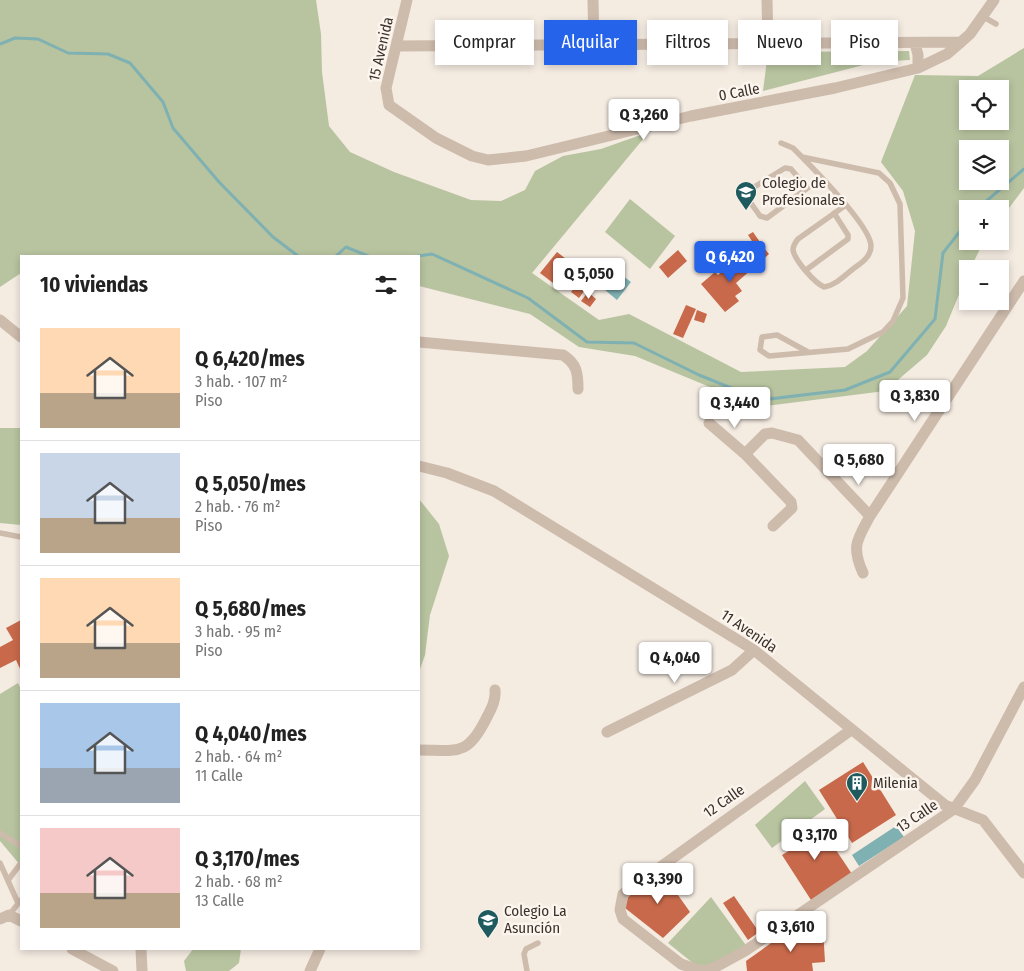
<!DOCTYPE html>
<html lang="es">
<head>
<meta charset="utf-8">
<style>
  :root { --surface:#fff; --page:#f2f2f2; --text:#222; --muted:#767676; --line:#e0e0e0; --accent:#2563eb }
  body { margin:0; font-family:"Fira Sans Condensed",sans-serif; background:var(--page); color:var(--text); height:100vh; display:flex; flex-direction:column; font-size:19px; white-space:nowrap }
  * { box-sizing:border-box; margin:0 }
  p { font-size:16px; color:var(--muted) }
  .icon { flex:none; width:28px; height:28px; fill:none; stroke:currentColor; stroke-width:2; stroke-linecap:round; stroke-linejoin:round }
  .map { position:relative; flex:1; overflow:hidden }
  .panel { position:absolute; left:20px; top:255px; width:400px; height:695px; display:flex; flex-direction:column; background:var(--surface); border-radius:0px; box-shadow:0 2px 8px #0003 }
  .panel>* { flex:none }
  .top-card { position:absolute; left:435px; top:20px; width:475px; height:45px; display:flex; gap:10px }
  .fabs { position:absolute; left:959px; top:80px; display:grid; gap:10px }
  .fabs a { display:grid; place-items:center; width:50px; height:50px; border-radius:0px; background:var(--surface); box-shadow:0 2px 8px #0003; font-size:25px }
  .price { position:absolute; translate:-50% -42px; padding:0 11px; border-radius:5px; background:#fff; color:#222; font-size:16px; line-height:32px; filter:drop-shadow(0 1px 2px #0008) }
  .price::after { content:''; position:absolute; left:50%; top:30px; width:15px; height:11px; margin-left:-8px; background:inherit; clip-path:polygon(0 0,100% 0,50% 100%) }
  .price.active { background:var(--accent); color:#fff }
  ul { padding:0; list-style:none }
  li { display:flex; align-items:center; gap:15px; height:125px; padding:0 20px }
  li+li { border-top:1px solid var(--line) }
  li span { display:grid; place-items:center; flex:none; width:140px; height:100px; border-radius:0px; color:#555 }
  li>.icon { margin-inline-start:auto }
  span .icon { width:60px; height:60px; fill:#fffc; stroke-width:1 }
  li b { font-size:21px }
  h2 { display:flex; justify-content:space-between; align-items:center; height:60px; padding:0 20px; font-size:21px }
  .chip { padding:0 18px; border-radius:0px; background:var(--surface); box-shadow:0 2px 8px #0003; font-size:18px; line-height:45px }
  .chip.active { background:var(--accent); color:#fff }
  .map>svg:first-child { display:block }
</style>
</head>
<body>
<div class="map">
<svg width="1024" height="971" viewBox="0 0 1024 971">
  <rect width="100%" height="100%" fill="#f4ebe1"/>
  <path fill="#b8c4a0" fill-rule="evenodd" d="M0,0H316L321,34L322,72L329,126L350,152L394,172L471,200L501,201L525,190L535,171L563,156L601,149L649,132L532,273L599,320L629,314L741,372L845,367L867,351L907,306L915,231L903,191L881,162L915,75L978,76L1024,48V188L1000,220V209H968V241H984L970,269H968L967,275L946,326L927,355L885,391L758,407L635,356L579,347L530,314L419,286V256H21V273L0,287ZM968,89H1000V121H968ZM968,149H1000V181H968Z
    M909,51L910,60L875,62L763,91L768,52Z
    M630,199L675,236L650,269L605,232Z
    M0,428H21V525L0,523Z
    M419,499L439,524L449,556L430,615L425,655L419,672Z
    M18,683L21,689V866L0,841V694Z
    M805,781L825,809L772,848L755,825Z
    M711,897L748,948L712,967L694,964L668,943Z
    M193,949H241L239,963L229,971H186L184,961Z"/>
  <path fill="#7fb0b2" d="M601,259L631,282L617,300L587,275Z
    M896,826L904,837L859,866L852,855Z"/>
  <g fill="none" stroke-linecap="round" stroke-linejoin="round">
    <path stroke="#7fb0b2" stroke-width="3" d="M0,44L15,38L38,39L68,53L108,54L130,63L163,102L173,128L219,182L273,237L298,256
      M977,209L1024,169
      M336,256L346,247L368,256
      M418,256L432,254L528,298L587,342L634,343L699,375L761,400L845,390L890,372L935,319L943,253L968,221"/>
  </g>
  <path fill="#c8694b" d="M753,232L762,245L757,249L748,235Z
    M764,248L769,254L736,283L742,291L735,296L739,301L725,312L701,284L715,272L718,275L725,269L731,276Z
    M678,250L687,261L668,278L659,267Z
    M557,252L574,265L557,286L540,273Z
    M577,284L585,290L579,298L571,292Z
    M588,292L596,299L590,307L581,301Z
    M686,305L696,309L683,338L673,334Z
    M697,310L707,314L704,323L694,320Z
    M21,620V671L16,660L0,668V647L13,640L6,628Z
    M863,762L896,815L852,843L819,790Z
    M816,820L852,874L811,900L782,855L792,849L787,840Z
    M661,871L690,912L663,938L625,908L628,897Z
    M734,896L759,932L748,940L723,903Z
    M823,928L825,962L812,963L813,971H747L746,961L788,931Z"/>
  <g fill="none" stroke-linecap="round" stroke-linejoin="round">
    <path stroke="#cdbbac" stroke-width="5.5" d="M982,16L996,24
      M781,143L793,148C809,164 871,226 871,246C871,257 861,263 853,269C844,276 836,285 824,287C815,283 795,261 793,250C793,245 795,243 798,239L846,205
      M802,157L879,173L890,183L900,204L903,298L893,321L883,332L848,349L769,356L760,350L762,337L777,335L808,352
      M807,188L791,169L785,168L751,189L748,199L760,216L767,218L821,178
      M806,270L848,239V235L834,213
      M0,533L21,537
      M0,833L21,846
      M0,863L18,903
      M9,879L21,863
      M9,915L21,900
      M527,971L524,954L526,949L538,943"/>
    <path stroke="#cdbbac" stroke-width="11" d="M407,0L386,88L389,105L436,138L472,156L488,160L526,156L691,116L835,88L918,68L947,54L961,42L970,34L994,0
      M593,0L594,46
      M767,0L768,45
      M915,43L918,55V68
      M397,46L961,42
      M0,320L21,337
      M419,342L563,355C577,364 578,373 578,389
      M709,423L745,454
      M419,466L447,473L494,491L754,650L945,805L983,820L1024,873
      M773,526L792,508L791,502L745,454L765,434L772,433L798,440L870,516
      M863,573C851,546 857,540 870,516L1024,281
      M607,732L732,670L754,650
      M419,750C457,750 467,757 486,719C491,709 496,701 495,690
      M0,919L9,915L21,921
      M72,949L113,971
      M141,949L142,971
      M310,971L320,949
      M701,971L681,964L623,919L620,910L623,894L851,730
      M702,971L712,969L745,951L954,809L975,780L1024,687"/>
  </g>
  <defs>
    <g id="university-pin" transform="scale(1.125)"><path d="M0 17L-7.5 6A9.5 9.5 0 1 1 7.5 6Z" fill="#1f5a5e" stroke="#fbf5ee"/><path d="M0-5L7-2L0 1L-7-2ZM-4 1L0 2.5L4 1V4Q0 6-4 4Z" fill="#fff"/></g>
    <g id="building-pin" transform="scale(1.125)"><path d="M0 17L-7.5 6A9.5 9.5 0 1 1 7.5 6Z" fill="#1f5a5e" stroke="#fbf5ee"/><path d="M-4-6H4V6H1V3H-1V6H-4ZM-2.5-4.3h1.7v1.8h-1.7ZM.8-4.3h1.7v1.8H.8ZM-2.5-1h1.7V.8h-1.7ZM.8-1h1.7V.8H.8Z" fill="#fff"/></g>
    <g id="school-pin" transform="scale(1.125)"><path d="M0 17L-7.5 6A9.5 9.5 0 1 1 7.5 6Z" fill="#1f5a5e" stroke="#fbf5ee"/><path d="M0-5L7-2L0 1L-7-2ZM-4 1L0 2.5L4 1V4Q0 6-4 4Z" fill="#fff"/></g>
  </defs>
  <g fill-rule="evenodd">
    <use href="#university-pin" x="746" y="192"/>
    <use href="#building-pin" x="857" y="783"/>
    <use href="#school-pin" x="488" y="920"/>
  </g>
  <g text-anchor="middle" stroke-width="5" stroke-linejoin="round" paint-order="stroke">
    <g font-size="15" fill="#3b302b" stroke="#fbf5ee">
      <text transform="translate(381 49) rotate(-77)" y="5">15 Avenida</text>
      <text transform="translate(739 92) rotate(-11)" y="5">0 Calle</text>
      <text transform="translate(749 631) rotate(34)" y="5">11 Avenida</text>
      <text transform="translate(724 801) rotate(-35)" y="5">12 Calle</text>
      <text transform="translate(917 816) rotate(-34)" y="5">13 Calle</text>
    </g>
    <g font-size="15" fill="#3b302b" stroke="#fbf5ee" text-anchor="start">
      <text x="762" y="188">Colegio de<tspan x="762" dy="17">Profesionales</tspan></text>
      <text x="873" y="788">Milenia</text>
      <text x="504" y="916">Colegio La<tspan x="504" dy="17">Asunción</tspan></text>
    </g>
  </g>
</svg>
<div class="fabs">
<a><svg class="icon" aria-label="locate" viewBox="0 0 24 24"><circle cx="12" cy="12" r="6"/><path d="M12 2v4M12 18v4M2 12h4M18 12h4"/></svg></a>
<a><svg class="icon" aria-label="layers" viewBox="0 0 24 24"><path d="M12 4l9 5-9 5-9-5zM3 14l9 5 9-5"/></svg></a>
<a>+</a>
<a>−</a>
</div>
<b class="price" style="left:644px;top:141px">Q 3,260</b>
<b class="price active" style="left:730px;top:283px">Q 6,420</b>
<b class="price" style="left:589px;top:300px">Q 5,050</b>
<b class="price" style="left:915px;top:422px">Q 3,830</b>
<b class="price" style="left:735px;top:429px">Q 3,440</b>
<b class="price" style="left:859px;top:486px">Q 5,680</b>
<b class="price" style="left:675px;top:684px">Q 4,040</b>
<b class="price" style="left:815px;top:861px">Q 3,170</b>
<b class="price" style="left:658px;top:905px">Q 3,390</b>
<b class="price" style="left:791px;top:953px">Q 3,610</b>
<div class="top-card">
<a class="chip">Comprar</a>
<a class="chip active">Alquilar</a>
<a class="chip">Filtros</a>
<a class="chip">Nuevo</a>
<a class="chip">Piso</a>
</div>
<section class="panel">
<h2>10 viviendas<svg class="icon" aria-label="filters" viewBox="0 0 24 24"><path d="M4 7h16M4 17h16"/><circle cx="9" cy="7" r="2"/><circle cx="15" cy="17" r="2"/></svg></h2>
<ul>
<li><span style="background:linear-gradient(#ffd9b3 65%,#b9a48a 0)"><svg class="icon" aria-label="home" viewBox="0 0 24 24"><path d="M3 11l9-7 9 7M6 9v11h12V9"/></svg></span><div><b>Q 6,420/mes</b><p>3 hab. · 107 m²</p><p>Piso</p></div></li>
<li><span style="background:linear-gradient(#c9d6e8 65%,#b9a48a 0)"><svg class="icon" aria-label="home" viewBox="0 0 24 24"><path d="M3 11l9-7 9 7M6 9v11h12V9"/></svg></span><div><b>Q 5,050/mes</b><p>2 hab. · 76 m²</p><p>Piso</p></div></li>
<li><span style="background:linear-gradient(#ffd9b3 65%,#b9a48a 0)"><svg class="icon" aria-label="home" viewBox="0 0 24 24"><path d="M3 11l9-7 9 7M6 9v11h12V9"/></svg></span><div><b>Q 5,680/mes</b><p>3 hab. · 95 m²</p><p>Piso</p></div></li>
<li><span style="background:linear-gradient(#a9c7e8 65%,#9aa5b1 0)"><svg class="icon" aria-label="home" viewBox="0 0 24 24"><path d="M3 11l9-7 9 7M6 9v11h12V9"/></svg></span><div><b>Q 4,040/mes</b><p>2 hab. · 64 m²</p><p>11 Calle</p></div></li>
<li><span style="background:linear-gradient(#f6c9c9 65%,#b9a48a 0)"><svg class="icon" aria-label="home" viewBox="0 0 24 24"><path d="M3 11l9-7 9 7M6 9v11h12V9"/></svg></span><div><b>Q 3,170/mes</b><p>2 hab. · 68 m²</p><p>13 Calle</p></div></li>
</ul>
</section>
</div>
</body>
</html>
